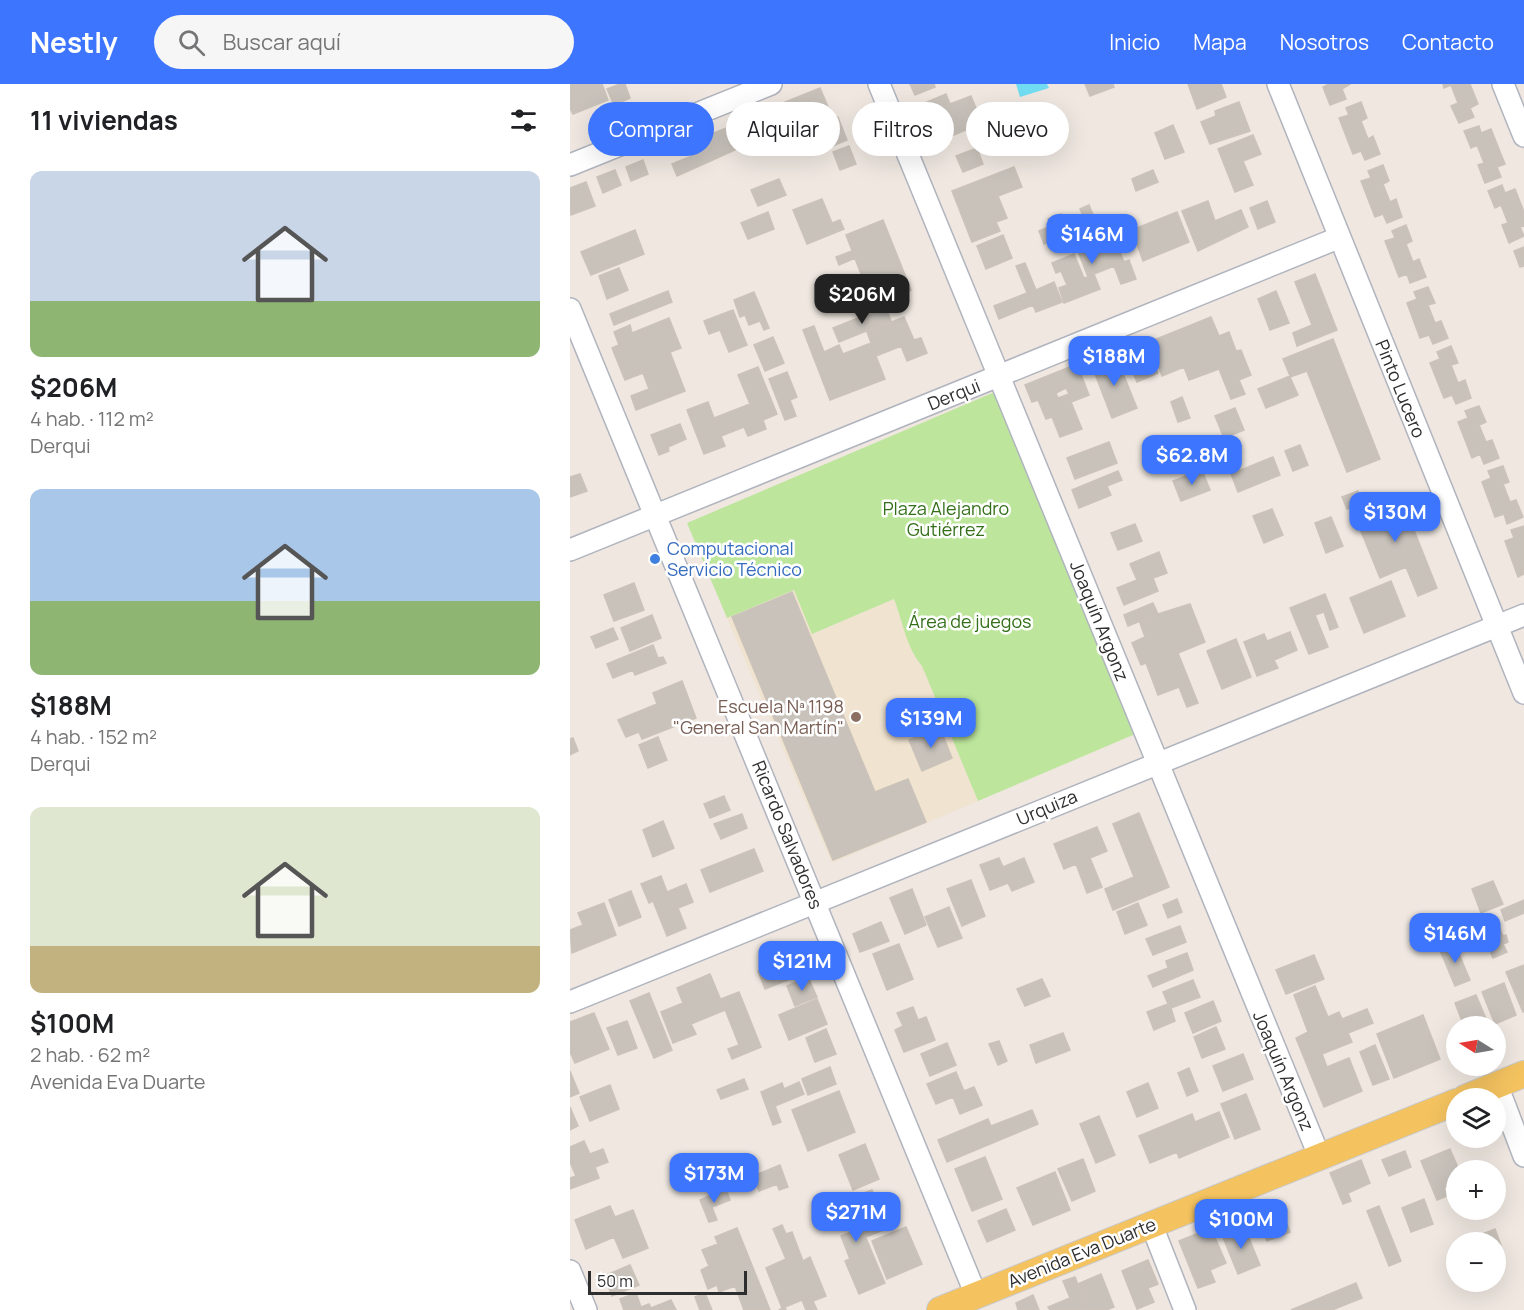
<!DOCTYPE html>
<html lang="es">
<head>
<meta charset="utf-8">
<style>
  :root { --surface:#fff; --page:#f6f6f6; --text:#202124; --muted:#757577; --accent:#3e75fe }
  body { margin:0; font-family:Manrope,sans-serif; background:var(--page); color:var(--text); height:100vh; display:flex; flex-direction:column; font-size:22px; white-space:nowrap }
  * { box-sizing:border-box; margin:0 }
  p { font-size:20px; color:var(--muted) }
  .icon { flex:none; width:33px; height:33px; fill:none; stroke:currentColor; stroke-width:2; stroke-linecap:round; stroke-linejoin:round }
  .map { position:relative; flex:1; overflow:hidden }
  .sheet { display:flex; flex-direction:column; background:var(--surface); width:570px }
  .sheet>* { flex:none }
  .guide { position:absolute; left:18px; top:18px; width:570px; height:54px; display:flex; gap:12px }
  .needle { width:39px; rotate:281deg }
  .controls { position:absolute; left:876px; top:932px; display:grid; gap:12px }
  .controls a { display:grid; place-items:center; width:60px; height:60px; border-radius:50%; background:var(--surface); box-shadow:0 6px 24px #0002; font-size:30px }
  .scale { position:absolute; left:18px; bottom:15px; width:159px; box-sizing:border-box; padding-left:6px; border:3px solid #2e2e2e; border-top:0; font-size:16px; line-height:21px; white-space:nowrap; color:#2e2e2e; -webkit-text-stroke:4px #fff; paint-order:stroke }
  .price { position:absolute; translate:-50% -51px; padding:0 14px; border-radius:12px; background:var(--accent); color:#fff; font-size:20px; line-height:39px; filter:drop-shadow(0 2px 3px #0008) }
  .price::after { content:''; position:absolute; left:50%; top:36px; width:18px; height:14px; margin-left:-9px; background:inherit; clip-path:polygon(0 0,100% 0,50% 100%) }
  .price.current { background:#222; color:#fff }
  ul { padding:0; list-style:none }
  li { display:grid; align-content:center; gap:12px; height:318px; padding:0 30px }
  li span { display:grid; place-items:center; height:186px; border-radius:12px; color:#555 }
  li>.icon { margin-inline-start:auto }
  span .icon { width:108px; height:108px; fill:#fffc; stroke-width:1 }
  li b { font-size:26px }
  h2 { display:flex; justify-content:space-between; align-items:center; height:72px; padding:0 30px; font-size:26px }
  .pill { padding:0 21px; border-radius:27px; background:var(--surface); box-shadow:0 6px 24px #0002; font-size:21px; line-height:54px }
  .pill.current { background:var(--accent); color:#fff }
  header { display:flex; align-items:center; gap:36px; box-sizing:border-box; height:84px; padding:0 30px; background:var(--accent); color:#fff }
  header strong { font-size:28px }
  nav { display:flex; gap:33px; margin-inline-start:auto; font-size:21px }
  .search { width:420px; height:54px; background:var(--page); display:flex; align-items:center; gap:15px; box-sizing:border-box; padding:0 21px; border-radius:33px; color:var(--muted); font-size:22px }
  main { display:flex; flex:1; min-height:0 }
  .map>svg:first-child { display:block }
</style>
</head>
<body>
<header>
<strong>Nestly</strong>
<div class="search"><svg class="icon" aria-label="search" viewBox="0 0 24 24"><circle cx="10" cy="10" r="6"/><path d="M15 15l6 6"/></svg>Buscar aquí</div>
<nav><a>Inicio</a><a>Mapa</a><a>Nosotros</a><a>Contacto</a></nav>
</header>
<main>
<section class="sheet">
<h2>11 viviendas<svg class="icon" aria-label="filters" viewBox="0 0 24 24"><path d="M4 7h16M4 17h16"/><circle cx="9" cy="7" r="2"/><circle cx="15" cy="17" r="2"/></svg></h2>
<ul>
<li><span style="background:linear-gradient(#c9d6e8 70%,#8fb573 0)"><svg class="icon" aria-label="home" viewBox="0 0 24 24"><path d="M3 11l9-7 9 7M6 9v11h12V9"/></svg></span><div><b>$206M</b><p>4 hab. · 112 m²</p><p>Derqui</p></div></li>
<li><span style="background:linear-gradient(#a9c7e8 60%,#8fb573 0)"><svg class="icon" aria-label="home" viewBox="0 0 24 24"><path d="M3 11l9-7 9 7M6 9v11h12V9"/></svg></span><div><b>$188M</b><p>4 hab. · 152 m²</p><p>Derqui</p></div></li>
<li><span style="background:linear-gradient(#dfe7d0 75%,#c2b280 0)"><svg class="icon" aria-label="home" viewBox="0 0 24 24"><path d="M3 11l9-7 9 7M6 9v11h12V9"/></svg></span><div><b>$100M</b><p>2 hab. · 62 m²</p><p>Avenida Eva Duarte</p></div></li>
</ul>
</section>
<div class="map">
<svg width="954" height="1226" viewBox="0 0 954 1226">
  <rect width="100%" height="100%" fill="#efe7e0"/>
  <path fill="#f0e3d0" d="M224,506L243,550L324,515L408,717L262,779L157,534Z"/>
  <path fill="#bde69c" d="M427,307L570,648L408,717L352,582C336,563 333,538 324,515L242,550L224,506L157,534L117,439Z"/>
  <path fill="#72ddf2" d="M446,0H477L479,4L450,13Z"/>
  <path fill="#c8c2bb" stroke="#cbc3b9" stroke-width="1.5" fill-rule="evenodd" d="M0,0H32L38,16L3,30L0,24Z
    M50,0H55L60,14L44,21L37,5Z
    M340,0H364L365,3L345,11Z
    M515,0H543L544,3L520,12Z
    M618,0H651L656,13L627,25Z
    M780,0L772,5L776,15L760,21L753,3L759,0Z
    M873,0H900L908,20L900,24L904,33L889,39L881,22L888,19L881,1L874,4Z
    M250,4L259,25L211,45L203,23Z
    M376,10L380,20L401,12L412,39L365,59L350,21Z
    M669,18L680,47L640,60L631,38L646,32L645,27Z
    M791,18L797,34L791,37L798,55L803,52L810,70L795,76L791,67L783,70L769,34L779,31L776,24Z
    M268,33L277,56L250,67L241,45Z
    M173,36L184,62L174,66L163,39Z
    M603,41L614,68L595,75L585,49Z
    M909,42L911,49L921,45L935,80L927,83L931,93L915,99L908,81L914,79L907,61L901,64L894,47Z
    M159,43L167,65L107,92L102,80L129,69L124,57Z
    M683,51L691,70L673,77L683,101L665,108L648,65Z
    M279,62L286,80L270,86L263,68Z
    M407,64L413,80L393,88L386,72Z
    M73,76L78,90L61,97L56,83Z
    M813,81L819,97L813,100L820,118L826,115L832,133L817,139L813,130L805,133L791,97L801,94L798,87Z
    M444,83L452,103L428,112L437,134L426,138L430,147L402,158L382,107Z
    M45,86L51,101L33,109L27,93Z
    M583,86L588,98L566,107L562,95Z
    M209,95L216,111L188,122L181,106Z
    M16,98L25,122L1,131L0,104Z
    M932,101L935,109L945,105L954,128V142L950,143L954,152L939,159L932,141L938,139L931,121L925,124L918,107Z
    M252,115L262,139L270,136L274,145L237,160L223,126Z
    M638,117L645,137L671,126L678,143L628,167L612,127Z
    M697,117L705,138L688,145L680,124Z
    M519,121L525,135L516,139L510,125Z
    M198,128L204,145L178,155L171,139Z
    M607,128L619,158L573,177L562,146Z
    M491,130L497,146L485,151L478,135Z
    M313,136L341,206L287,228L280,209L296,203L276,151Z
    M836,141L842,157L836,160L843,178L849,175L856,193L840,199L837,190L829,193L815,157L825,154L822,147Z
    M540,143L554,178L559,176L566,195L551,200L544,182L524,190L530,205L494,219L489,204L497,201L491,187L486,189L482,179L504,170L514,194L518,193L504,157Z
    M476,144L481,157L474,160L469,147Z
    M65,146L74,170L21,191L11,168Z
    M433,151L442,174L416,185L407,162Z
    M954,163V182L950,183L944,167Z
    M282,167L285,174L269,181L266,173Z
    M455,179L466,206L484,198L492,218L466,228L463,221L429,235L424,222L457,209L446,182Z
    M49,184L58,206L37,215L29,192Z
    M745,190L767,246L727,262L723,249L742,241L725,198Z
    M858,203L865,219L858,221L865,239L871,237L878,254L863,260L859,251L850,254L837,219L847,215L844,208Z
    M98,207L102,218L44,241L40,230Z
    M706,207L719,239L700,246L688,215Z
    M184,208L199,244L194,246L190,237L179,241L175,231L170,233L164,216Z
    M316,223L321,237L269,258L263,244Z
    M163,226L177,261L159,268L150,246L139,250L134,237Z
    M334,233L344,256L351,254L357,269L337,277L331,262L306,272L315,295L260,316L233,246L244,242L254,268L269,261L273,270L301,259L297,248Z
    M641,233L649,252L659,248L666,267L671,266L681,291L669,296L675,310L661,315L649,285L619,296L614,283L592,292L579,258Z
    M99,234L111,264L100,268L115,307L66,326L61,312L79,305L73,289L55,296L42,264L49,261L44,248L60,241L62,249Z
    M203,253L214,279L195,287L184,261Z
    M763,255L810,375L777,388L737,287L720,293L728,311L696,324L688,305L720,292L713,275Z
    M576,258L588,289L567,298L558,277L567,273L563,263Z
    M881,262L888,279L881,281L888,299L895,296L901,314L886,320L882,311L874,314L860,279L870,275L867,268Z
    M546,272L567,324L542,334L522,282Z
    M507,280L519,311L501,318L512,345L490,353L482,333L476,335L468,316L462,318L455,301ZM496,304L499,310L488,314L486,309Z
    M188,283L207,330L193,336L196,345L178,352L174,343L151,352L155,362L134,370L117,326L138,318L144,334L180,320L168,291Z
    M217,288L227,313L220,316L226,332L215,336L199,295Z
    M612,313L620,334L608,338L601,318Z
    M909,322L916,338L909,341L916,358L922,356L929,374L914,380L910,370L902,374L888,338L898,334L895,327Z
    M665,324L674,346L654,354L645,332Z
    M110,340L116,355L98,363L99,367L89,371L81,351Z
    M624,357L631,375L608,384L600,366Z
    M539,358L547,379L505,395L497,374Z
    M730,361L738,381L723,387L715,367Z
    M703,373L710,391L668,408L661,390Z
    M933,382L939,398L933,400L940,418L946,416L953,433L937,440L934,430L925,433L912,398L921,394L918,387Z
    M632,386L640,406L611,417L603,397Z
    M548,387L552,396L537,402L541,411L509,424L502,406Z
    M10,390L17,407L0,413V393Z
    M788,407L792,419L777,425L772,413Z
    M830,411L867,504L848,512L836,483L810,494L784,430Z
    M702,425L713,451L694,459L683,432Z
    M761,433L773,462L756,469L745,439Z
    M565,440L572,457L548,466L541,449Z
    M954,442V490L948,493L935,457L944,454L941,446Z
    M589,468L597,489L583,494L588,507L554,521L547,504L567,496L560,480Z
    M821,497L835,532L794,549L780,514Z
    M64,499L74,526L44,537L34,511Z
    M222,508L305,708L338,695L356,738L263,776L162,533Z
    M755,510L768,543L760,546L754,528L745,531L758,563L739,570L720,524Z
    M583,519L588,530L620,520L635,558L608,569L628,619L617,623L609,603L588,611L576,579L571,581L562,559L575,553L570,539L578,534L558,542L554,531Z
    M82,531L91,554L60,567L51,544Z
    M43,544L48,555L26,564L21,553Z
    M720,548L727,566L704,576L708,584L687,592L674,558L694,550L697,557Z
    M666,555L681,593L652,605L637,567Z
    M83,561L88,574L93,573L96,579L65,591L63,586L43,594L37,580Z
    M112,597L126,634L72,655L69,648L56,653L48,636L87,620L83,609Z
    M370,644L382,674L352,687L339,656Z
    M88,653L97,676L78,684L69,661Z
    M3,654L8,667L0,671V655Z
    M154,712L160,726L140,734L134,720Z
    M569,729L599,803L543,826L535,805L564,793L543,740Z
    M172,730L177,744L151,755L144,740Z
    M93,737L104,764L83,773L73,746Z
    M527,743L537,767L520,774L532,803L517,809L506,780L494,785L484,760Z
    M184,765L193,787L140,808L131,786Z
    M429,774L433,783L454,774L464,798L442,807L438,799L420,806L410,781Z
    M91,792L97,808L116,800L123,818L108,824L116,844L97,852L83,817L79,819L71,800Z
    M401,796L415,832L392,842L377,805Z
    M923,797L933,820L911,829L902,805Z
    M342,805L356,841L335,850L320,814Z
    M61,807L71,833L49,842L39,816Z
    M607,815L612,828L598,834L593,821Z
    M954,816V829L935,837L931,826Z
    M34,819L46,851L2,869L0,846L13,841L8,829Z
    M568,819L577,841L555,850L547,828Z
    M379,823L392,854L368,863L355,833Z
    M311,838L319,857L290,868L283,850Z
    M927,838L933,852L936,851L938,858L933,860L937,868L923,874L917,859L923,856L917,842Z
    M610,842L616,858L583,871L576,855Z
    M884,858L900,896L885,902L869,864Z
    M329,860L343,895L317,906L303,870Z
    M617,869L623,886L583,903L578,892L598,884L596,877Z
    M744,871L754,895L716,910L706,886Z
    M213,877L220,895L195,905L188,887Z
    M954,881V928H953L936,888Z
    M140,890L155,926L121,940L126,950L103,959L91,928L113,919L107,904Z
    M238,893L247,913L225,922L217,902Z
    M472,895L480,912L455,922L447,905Z
    M623,896L630,913L601,924L605,937L584,946L577,928L598,920L593,908Z
    M934,899L946,931L925,940L912,908Z
    M745,902L758,933L769,928L772,935L797,925L803,939L778,949L782,958L752,970L757,983L779,974L792,1007L754,1023L726,954L738,948L724,911Z
    M169,908L191,963L162,975L158,965L169,961L151,915Z
    M79,909L102,966L84,974L60,917Z
    M906,911L919,942H894L885,919Z
    M247,915L257,940L219,956L209,931Z
    M643,917L651,937L623,949L615,929Z
    M343,923L348,936L356,933L365,956L334,968L325,946L333,942L327,929Z
    M24,929L39,965L5,979L0,968V938Z
    M853,931L870,975L824,994L807,950Z
    M57,937L67,964L48,971L37,944Z
    M646,943L655,965L632,974L624,953Z
    M256,945L266,970L245,978L236,954Z
    M493,949L500,966L466,979L460,961Z
    M429,957L437,977L428,981L419,960Z
    M377,959L386,981L360,992L351,970Z
    M805,961L819,995L803,1001L790,968Z
    M673,970L683,995L653,1007L643,982Z
    M260,983L266,1000L238,1011L232,995Z
    M619,984L628,1007L617,1012L608,989Z
    M0,987L9,1009L0,1013Z
    M386,988L394,1007L404,1003L412,1021L390,1030L383,1013L366,1020L357,1000Z
    M174,995L178,1005L151,1015L147,1006Z
    M229,998L234,1010L205,1022L211,1038L203,1041L191,1008L212,999L214,1005Z
    M578,999L588,1024L567,1033L557,1008Z
    M40,1001L49,1025L20,1037L10,1013Z
    M269,1007L285,1048L238,1067L222,1026Z
    M676,1010L690,1045L665,1055L651,1020Z
    M0,1023L8,1042L0,1046Z
    M462,1026L468,1040L377,1078L368,1056L418,1035L421,1042Z
    M649,1028L659,1053L609,1074L607,1068L580,1079L569,1052L622,1030L625,1038Z
    M529,1032L545,1071L526,1079L510,1040Z
    M14,1057L20,1070L33,1065L38,1078L25,1083L29,1094L0,1105V1094L6,1092L0,1078V1063Z
    M295,1060L309,1095L283,1106L269,1071Z
    M880,1065L889,1086H886V1099L874,1104L877,1112L867,1116L851,1077Z
    M835,1067L841,1083L819,1092L812,1076Z
    M415,1073L432,1115L402,1127L385,1085Z
    M513,1075L525,1107L502,1117L488,1085Z
    M791,1076L800,1099L778,1109L781,1117L773,1120L760,1089Z
    M210,1081L218,1103L209,1106L207,1100L189,1107L183,1092Z
    M485,1088L500,1126L463,1141L447,1104Z
    M156,1105L160,1116L142,1123L147,1136L139,1138L130,1116Z
    M302,1106L318,1144L296,1153L280,1114Z
    M320,1111L327,1128L313,1133L307,1117Z
    M854,1115L863,1140L841,1148L832,1124Z
    M40,1122L45,1133L63,1126L78,1164L53,1174L44,1153L16,1165L5,1136Z
    M809,1122L831,1177L819,1182L797,1127Z
    M436,1125L445,1146L417,1158L408,1137Z
    M712,1127L720,1148L697,1157L689,1137Z
    M212,1141L216,1150L222,1148L233,1177L240,1173L256,1212L243,1217L247,1226H236L232,1216L215,1223L216,1226H209L212,1224L196,1184L216,1175L203,1145Z
    M674,1142L690,1181L668,1190L652,1151Z
    M336,1143L352,1180L317,1195L302,1157Z
    M167,1144L200,1226H174L165,1202L149,1208L147,1201L138,1205L131,1186L139,1182L132,1166L148,1160L145,1153Z
    M292,1144L301,1166L280,1175L271,1152Z
    M641,1144L656,1179L640,1186L645,1198L628,1204L609,1157Z
    M925,1145L931,1161L926,1163V1158H892Z
    M301,1166L315,1199L289,1210L275,1177Z
    M578,1176L588,1200L578,1204L584,1218L567,1225L552,1187Z
    M60,1181L69,1201L42,1212L34,1192Z
    M531,1190L544,1223L536,1226H518L508,1200Z
    M505,1193L518,1226H480L478,1223L500,1214L493,1197Z
    M786,1199L792,1214L762,1226H721Z
    M66,1209L71,1223L79,1220L81,1224L101,1216L106,1226H54L50,1215Z
    M135,1209L142,1226H130L125,1213Z
    M463,1211L469,1226H448L446,1219Z"/>
  <g fill="none" stroke-linecap="round" stroke-linejoin="round">
    <g stroke="#b0b4be" stroke-width="24">
      <path id="minor" d="M309,0L750,1074
        M708,0L954,609
        M933,0L954,52
        M0,81L201,0
        M0,225L406,1211
        M0,466L768,154
        M0,918L954,531
        M927,1001L954,1072
        M582,1142L615,1226
        M0,1187L16,1226"/>
    </g>
    <g stroke="#c9c9c9" stroke-width="28">
      <path id="major" d="M895,1014L954,990
        M370,1226L886,1018"/>
    </g>
    <use href="#minor" stroke="#fff" stroke-width="21"/>
    <use href="#major" stroke="#f4c360" stroke-width="26"/>
  </g>
  <circle fill="#3f7fe0" stroke="#fff" stroke-width="2" cx="85" cy="475" r="6"/>
  <circle fill="#8d6e63" stroke="#fff" stroke-width="2" cx="286" cy="633" r="6"/>
  <g text-anchor="middle" stroke-width="5" stroke-linejoin="round" paint-order="stroke">
    <g font-size="18" fill="#2e2e2e" stroke="#fff">
      <text transform="translate(830 305) rotate(68)" y="6">Pinto Lucero</text>
      <text transform="translate(384 311) rotate(-22)" y="6">Derqui</text>
      <text transform="translate(529 537) rotate(68)" y="6">Joaquín Argonz</text>
      <text transform="translate(477 724) rotate(-23)" y="6">Urquiza</text>
      <text transform="translate(217 751) rotate(68)" y="6">Ricardo Salvadores</text>
      <text transform="translate(713 987) rotate(67)" y="6">Joaquín Argonz</text>
      <text transform="translate(512 1169) rotate(-22)" y="6">Avenida Eva Duarte</text>
    </g>
    <g font-size="18" fill="#346f19" stroke="#fff">
      <text x="376" y="431">Plaza Alejandro<tspan x="376" dy="21">Gutiérrez</tspan></text>
      <text x="400" y="544">Área de juegos</text>
    </g>
    <g font-size="18" fill="#366cbe" stroke="#fff" text-anchor="start">
      <text x="97" y="471">Computacional<tspan x="97" dy="21">Servicio Técnico</tspan></text>
    </g>
    <g font-size="18" fill="#785e54" stroke="#fff" text-anchor="end">
      <text x="274" y="629">Escuela Nª 1198<tspan x="274" dy="21">"General San Martín"</tspan></text>
    </g>
  </g>
</svg>
<div class="controls">
<a><svg class="needle" viewBox="-14 -14 28 28"><path d="M0-13l5 13h-10z" fill="#e53935"/><path d="M0 13l5-13h-10z" fill="#757577"/></svg></a>
<a><svg class="icon" aria-label="layers" viewBox="0 0 24 24"><path d="M12 4l9 5-9 5-9-5zM3 14l9 5 9-5"/></svg></a>
<a>+</a>
<a>−</a>
</div>
<div class="scale">50 m</div>
<b class="price" style="left:522px;top:181px">$146M</b>
<b class="price current" style="left:292px;top:241px">$206M</b>
<b class="price" style="left:544px;top:303px">$188M</b>
<b class="price" style="left:622px;top:402px">$62.8M</b>
<b class="price" style="left:825px;top:459px">$130M</b>
<b class="price" style="left:361px;top:665px">$139M</b>
<b class="price" style="left:885px;top:880px">$146M</b>
<b class="price" style="left:232px;top:908px">$121M</b>
<b class="price" style="left:144px;top:1120px">$173M</b>
<b class="price" style="left:286px;top:1159px">$271M</b>
<b class="price" style="left:671px;top:1166px">$100M</b>
<div class="guide">
<a class="pill current">Comprar</a>
<a class="pill">Alquilar</a>
<a class="pill">Filtros</a>
<a class="pill">Nuevo</a>
</div>
</div>
</main>
</body>
</html>
